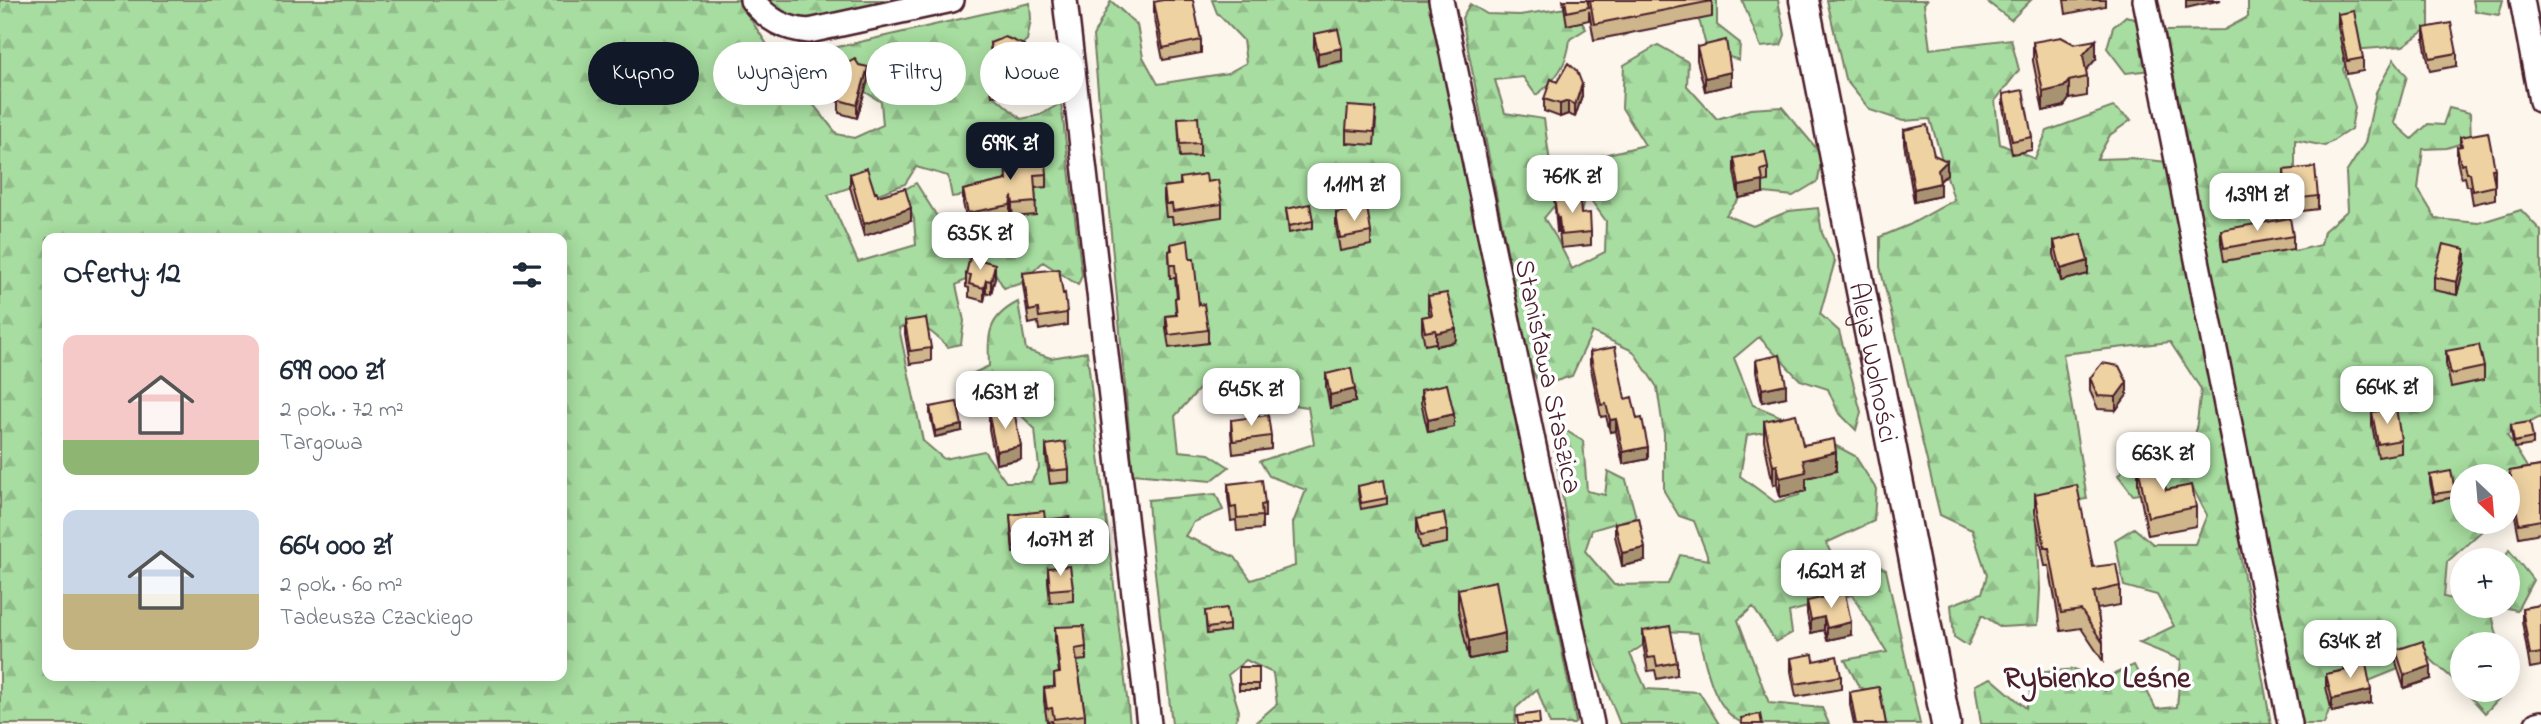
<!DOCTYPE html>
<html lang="pl">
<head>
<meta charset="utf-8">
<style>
  :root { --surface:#fff; --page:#f2f2f3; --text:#1f2937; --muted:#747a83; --accent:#111827 }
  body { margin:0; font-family:"Indie Flower",sans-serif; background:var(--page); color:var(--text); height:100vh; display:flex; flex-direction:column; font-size:26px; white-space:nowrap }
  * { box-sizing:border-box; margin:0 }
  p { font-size:23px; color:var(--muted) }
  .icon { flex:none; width:38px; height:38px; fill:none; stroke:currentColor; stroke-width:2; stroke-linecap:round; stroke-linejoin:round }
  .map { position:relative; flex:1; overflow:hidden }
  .drawer { position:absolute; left:42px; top:233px; width:525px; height:448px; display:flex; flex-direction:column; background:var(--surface); border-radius:14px; box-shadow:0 4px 18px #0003 }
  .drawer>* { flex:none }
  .top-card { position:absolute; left:588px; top:42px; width:665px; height:63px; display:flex; gap:14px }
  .needle { width:46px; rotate:154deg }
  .tools { position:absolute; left:2450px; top:464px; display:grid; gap:14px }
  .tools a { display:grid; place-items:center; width:70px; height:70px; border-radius:50%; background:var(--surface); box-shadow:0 4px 18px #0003; font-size:35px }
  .price { position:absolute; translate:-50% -60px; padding:0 16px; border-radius:14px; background:#fff; color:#222; font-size:23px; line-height:46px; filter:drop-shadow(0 2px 4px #0008) }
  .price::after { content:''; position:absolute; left:50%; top:42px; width:21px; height:16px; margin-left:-10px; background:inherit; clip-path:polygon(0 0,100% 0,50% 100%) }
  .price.on { background:var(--accent); color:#fff }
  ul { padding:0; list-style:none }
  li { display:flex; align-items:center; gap:21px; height:175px; padding:0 21px }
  li span { display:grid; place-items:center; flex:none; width:196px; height:140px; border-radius:14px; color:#555 }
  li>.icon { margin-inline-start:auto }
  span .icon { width:84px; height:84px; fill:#fffc; stroke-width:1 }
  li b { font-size:30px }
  h2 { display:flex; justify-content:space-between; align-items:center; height:84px; padding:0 21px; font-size:30px }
  .chip { padding:0 24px; border-radius:32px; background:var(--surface); box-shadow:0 4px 18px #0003; font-size:24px; line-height:63px }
  .chip.on { background:var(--accent); color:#fff }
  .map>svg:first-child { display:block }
</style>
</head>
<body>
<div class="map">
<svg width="2541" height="724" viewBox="0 0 2541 724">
  <defs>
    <pattern id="forest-firs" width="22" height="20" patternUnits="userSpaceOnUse" patternTransform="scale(1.75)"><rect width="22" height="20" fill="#a7dda0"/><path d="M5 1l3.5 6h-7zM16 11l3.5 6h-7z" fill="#91bd8a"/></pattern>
  </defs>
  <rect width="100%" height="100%" fill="#fcf6ec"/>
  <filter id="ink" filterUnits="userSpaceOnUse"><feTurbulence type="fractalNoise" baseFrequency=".0143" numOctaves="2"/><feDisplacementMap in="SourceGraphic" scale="14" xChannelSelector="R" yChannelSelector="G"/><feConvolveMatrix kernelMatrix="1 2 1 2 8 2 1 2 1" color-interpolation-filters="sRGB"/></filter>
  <g filter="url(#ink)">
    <path fill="url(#forest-firs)" stroke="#787e66" stroke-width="2" fill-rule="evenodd" d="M0,0H738L776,58L837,134L854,138L883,125L881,102L850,82L829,49L1030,3L1031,20L1027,40L1019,47L993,95L1021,119L1040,115L1061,103L1082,275L1078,285L1043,262L1020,284L1004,288L991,266L956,285L964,321L961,344L948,347C932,332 921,319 899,328L923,441L944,459L984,451L1006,482H1031L1039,468L1035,429L1017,411H983L963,378L989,366C988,334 987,318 1018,302L1026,350L1051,358L1087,352L1130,724H0ZM916,167L948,176L952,197L981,193L1001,231L985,242L950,237L916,183L902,191L914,219L916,245L858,262L828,195L857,185L878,194L905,184ZM47,238H562V676H47Z
      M766,0H910L789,26Z
      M1212,0H1430L1510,387L1576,722L1574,724H1550L1537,689L1516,708L1515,724H1257L1256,722L1277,704L1273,673L1246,660L1228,675L1239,711L1234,724H1172L1150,528L1148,500L1216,494L1223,510L1194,522L1185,536L1235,557L1251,580L1295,566L1293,523L1306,490L1269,476L1260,461L1314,444L1308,407L1268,402L1238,388H1200L1175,416L1179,451L1209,454L1229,467L1211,481L1133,474L1093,36L1111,1L1137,25L1143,57L1158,84L1228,73L1246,63L1243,40L1217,13Z
      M1617,0H1717V25L1740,43L1739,60L1707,50L1700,23L1693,8L1623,36L1615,22Z
      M1742,0H1778L1785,35L1781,45L1761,47Z
      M1827,0H1927L1924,4L1930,49L2011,39L2019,70L1995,101L2000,144L2035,159L2047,131L2113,107L2131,120L2110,135L2097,159L2130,158L2167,162L2169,68L2126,73L2107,48L2113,27L2126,16L2166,31L2224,30L2248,17V0H2429V27L2403,46L2352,50L2343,69L2355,107L2351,129L2325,146L2295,140V169L2281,214L2294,251L2321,245L2324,231L2348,210L2346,173L2365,143L2376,92L2394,59L2407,76L2394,123L2412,139L2428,124L2443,125L2449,108L2470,113L2471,140L2447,148L2423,149L2418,189L2436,219L2479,223L2521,210L2541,231V419L2540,417L2507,435L2535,480L2510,489L2511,504L2508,507V476H2462V522H2492L2447,562L2444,597L2462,601V606H2490L2499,644H2462V687L2428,657L2371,680L2329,710L2324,724H2303L2265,542L2239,549L2271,724H1981L1975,685L1991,678L2026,708L2036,673L2075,669L2105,691L2112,675L2134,665L2156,709L2177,707L2181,660L2139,643L2174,626L2157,595L2124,586L2115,540L2134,528L2153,544H2195L2207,515L2192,486L2133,495L2118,475L2136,457L2195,439L2201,389L2170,342L2063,354L2087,499L2059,503L2037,520L2040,590L2038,625L2001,627L1982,615L1968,646L1954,637L1951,605L1982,593L1987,575L1972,530L1940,515L1880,267V237L1909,225L1954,200L1930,119L1903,121L1870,110L1845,79Z
      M1985,0H2031L2011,20Z
      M2473,0H2503L2499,15L2475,11Z
      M1470,4L1487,14L1520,15L1572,7L1586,29L1570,39C1568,64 1556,81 1536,95L1523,77L1495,80L1505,113L1544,119L1550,163L1583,204L1579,221L1553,207L1544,218L1556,237L1572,269L1605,252L1606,221L1577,181L1574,162L1645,145L1622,108L1624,65L1658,45L1688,62L1687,86L1717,119L1750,109L1782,107L1822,155L1818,181L1793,196L1745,191L1726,215L1753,226L1789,211L1818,208L1822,233L1835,261L1820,314L1839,331L1861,412L1856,430L1838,412L1828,389L1800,380L1759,337L1734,358L1753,405L1787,419L1794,427L1747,435L1740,476L1775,502L1799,495L1794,470L1829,442L1855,456L1876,489L1874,521L1826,543L1839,570L1873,563L1886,570L1920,724H1886L1881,695L1859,687L1845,660L1887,652L1852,595L1789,612L1792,633L1776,642L1753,607L1738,620L1769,703L1822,708L1829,724H1745C1713,713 1705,662 1698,633L1664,631L1630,654L1646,689L1699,692L1719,724H1620L1587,641L1554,448L1563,429L1583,441L1587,491L1605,495L1608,471L1626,480L1636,517L1592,530L1585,551L1614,585L1668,584L1680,555L1709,560L1694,521L1679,516L1664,491V434L1657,387L1633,351L1592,332L1572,376L1540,386L1529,364L1462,18Z
      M2509,550L2533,580L2517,610L2498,606H2508V560H2504Z
      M2464,690H2507L2485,713Z"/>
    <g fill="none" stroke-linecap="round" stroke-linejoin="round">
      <g stroke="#4a1f2b" stroke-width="28">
        <path id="minor" d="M752,0C768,20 784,29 809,31L952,0
          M1065,0L1149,724
          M1441,0L1592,724
          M2145,0L2290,724
          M2522,0L2541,101
          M2537,724L2541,723"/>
      </g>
      <g stroke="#4a1f2b" stroke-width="33">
        <g id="tertiary">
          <path id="s1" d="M1804,0L1946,724"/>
        </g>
      </g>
      <use href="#minor" stroke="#fff" stroke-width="23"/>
      <use href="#tertiary" stroke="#fff" stroke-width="28"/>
    </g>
    <path fill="#ceb58b" stroke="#4a1f2b" stroke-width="2" d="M1563,0H1587L1588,3V0H1712V17L1594,40L1589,11V20L1567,25Z
      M2064,0H2105V6L2066,14Z
      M1154,2L1201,40V53L1163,60L1154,15Z
      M2338,14L2363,58V71L2347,74L2338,27Z
      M2424,28L2457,53V66L2430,71L2424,41Z
      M1314,34L1342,61L1318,66L1314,47Z
      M2033,42L2096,59L2086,70L2087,77V96L2069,99L2064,106L2043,111L2033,61Z
      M990,43L1027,66L1040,84V97L1014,100L1013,93L992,96L989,76V63H991Z
      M1697,47L1731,85L1705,91L1697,60Z
      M933,79L926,100L906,94V81Z
      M868,80L857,118L839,113V102L832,99V87Z
      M1557,82L1582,96L1575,117L1568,114L1560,117L1544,111V99Z
      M2003,94L2032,137V150L2012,154L2003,107Z
      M1178,118L1200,143V156L1180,157Z
      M1376,120L1374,145L1346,143V130Z
      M1904,130L1934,155L1947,174L1940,181V196L1914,202L1904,143Z
      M2460,137L2495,169V199L2473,204L2470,186H2467L2465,177L2461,178L2457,160V147H2460Z
      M1015,146L1036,154L1047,174V187L1035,188L1036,215L1013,217L1012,209L1010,218L968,226L963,203V190L1006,180L1005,156L1015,155Z
      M1734,158L1768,168V181L1763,182V193L1739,198L1734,171Z
      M2284,170L2318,196V209L2287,213L2284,183Z
      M850,174L878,196L911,221L864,236L850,187Z
      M1180,178L1207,182L1222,204V217L1173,224L1172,217H1166L1164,200V187L1180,185Z
      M1554,196L1591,232V245L1561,248L1559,231L1557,232Z
      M1286,209L1313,221V228L1289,233Z
      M1336,213L1371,232V245L1340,251L1336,226Z
      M2221,230L2293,236V249L2224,261L2221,243Z
      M2054,241L2088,274L2061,281L2054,254Z
      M1171,244L1190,259L1199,305L1208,330V343L1169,348L1166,329V316L1176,315L1175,298L1177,297L1175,278H1170L1169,251L1171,250Z
      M2465,262L2457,295L2434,290V277Z
      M1023,273L1063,294L1067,313V325L1039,330L1038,322L1029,324L1023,285Z
      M966,274L995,277L991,294L986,292L984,301L969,297V288L966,287Z
      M1428,296L1456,338L1455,342L1436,346L1435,343L1425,345L1422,330V317L1430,316L1428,309Z
      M905,321L931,348V361L910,364L905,334Z
      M2446,351L2484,367V380L2451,387L2446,364Z
      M1590,352L1625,399L1637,419L1648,459L1623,464L1616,431L1610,432L1606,416L1601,417L1590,364Z
      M1756,360L1786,397L1762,402L1756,372Z
      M1326,374L1355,402L1330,408L1326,387Z
      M2090,378L2127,395L2116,410L2098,409L2090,391Z
      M1421,390L1454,427L1428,432L1421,403Z
      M930,407L962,431L935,437L930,414Z
      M2372,412L2401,440V453L2378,457L2372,425Z
      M989,416L1021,459L996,464L989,429Z
      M1231,420L1271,436V449L1233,454L1231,432Z
      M1764,421L1803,445L1836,471L1806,478V491L1780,497L1777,484L1773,485L1764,440Z
      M2511,425L2533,438V445L2514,448L2511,432Z
      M1046,445L1069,469V482L1050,484L1046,457Z
      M2138,465L2166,490L2196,507V526L2148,535L2138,484Z
      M2541,466V533L2519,537L2509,484V471Z
      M2430,475L2455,491V497L2434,501L2430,482Z
      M1228,484L1265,504V517H1262V529L1237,531L1236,520L1231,521L1228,497Z
      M1358,486L1387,498V504L1361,509L1358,492Z
      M2035,494L2093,567L2120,586V605L2097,609L2103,643V661L2081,628L2061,631L2049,566H2045L2035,512Z
      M1010,515L1045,520L1071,534V541L1047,543V550L1013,553Z
      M1417,518L1447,530V543L1421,548L1417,531Z
      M1615,523L1645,561L1622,566L1615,536Z
      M1048,568L1073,588V601L1050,603L1048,581Z
      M1458,589L1505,652L1469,659L1458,608Z
      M1807,601L1851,635L1827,640L1824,630L1811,633L1807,614Z
      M2541,605V666L2530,668L2522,621V608Z
      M1205,611L1229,625V631L1207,634Z
      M1055,627L1086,647V660L1077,661L1085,715V724H1052V721L1047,722L1044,701V688L1054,687V674L1059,673L1055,640Z
      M1643,631L1677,662V675L1657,679L1655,670L1648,671L1643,644Z
      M2396,650L2431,679L2404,688L2396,662Z
      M1791,658L1814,661L1841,676V689L1796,697L1791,671Z
      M2345,663L2371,703L2332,712L2326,687V674L2345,670Z
      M1239,667H1259V690H1239Z
      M1850,692L1886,724H1854L1850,705Z"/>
    <path fill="#a79371" stroke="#4a1f2b" stroke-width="2" d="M2186,0H2221L2186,8Z
      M2096,40V59L2083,74V55Z
      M1342,48V61L1318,66V53Z
      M933,66V79L926,100V87Z
      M868,67V80L857,118V105Z
      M1731,72V85L1705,91V78Z
      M2069,81V99L2064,106L2043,111V92Z
      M1582,84V96L1575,117V105Z
      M1568,101V114L1560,117V104Z
      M1947,161V174L1938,183V170Z
      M1763,181V193L1739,198V186Z
      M1940,183V196L1914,202V189Z
      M1012,196V209L1010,218V205Z
      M911,208V221L864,236V224Z
      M1559,218V231L1557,232V219Z
      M2465,249V262L2457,295V282Z
      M2088,261V274L2061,281V269Z
      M995,264V277L991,294V281Z
      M986,280V292L984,301V288Z
      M1456,326V338L1455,342L1436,346V333Z
      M2127,382V395L2116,410V397Z
      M1786,384V397L1762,402V389Z
      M1355,389V402L1330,408V395Z
      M1454,414V427L1428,432V420Z
      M1616,419V431L1610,432V420Z
      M962,425V431L935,437V431Z
      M1021,446V459L996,464V451Z
      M1648,447V459L1623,464V452Z
      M1836,452V471L1806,478V491L1780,497V478L1803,460Z
      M1777,465V484L1773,485V466Z
      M1645,548V561L1622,566V553Z
      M1824,617V630L1811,633V620Z
      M1851,622V635L1827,640V628Z
      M1505,633V652L1469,659V641Z
      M2431,666V679L2404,688V675Z
      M2371,690V703L2332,712V699Z"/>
    <path fill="#efd2a2" stroke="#4a1f2b" stroke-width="2" d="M1163,0H1193L1201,40L1163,48L1154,2Z
      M1565,0H1587L1589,7L1567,12Z
      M1590,0H1712V1L1594,24Z
      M2354,11L2363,58L2347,61L2338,14Z
      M2451,23L2457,53L2430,58L2424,28Z
      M1338,29L1342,48L1318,53L1314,34Z
      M1005,37L1024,45L1027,66L1038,64L1040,84L1014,88L1013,81L992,83L989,63L993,62L990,43Z
      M2061,37L2074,44L2096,40L2083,55L2087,77L2069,81L2064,87L2043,92L2033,42Z
      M1726,40L1731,72L1705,78L1697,47Z
      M855,59L859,65L868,67L857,105L839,100L842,90L832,87L837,69Z
      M912,60L933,66L926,87L906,81Z
      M1568,63L1577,71L1582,84L1575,105L1568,101L1560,104L1544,99L1551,79L1557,82Z
      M2023,90L2032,137L2012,141L2003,94Z
      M1348,106L1376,108L1374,132L1346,130Z
      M1198,117L1200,143L1180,144L1178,118Z
      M1927,125L1934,155L1947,161L1938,170L1940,183L1914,189L1904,130Z
      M2488,132L2495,169H2492L2495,186L2473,191L2470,173H2467L2465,164L2461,165L2457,147L2462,146L2460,137Z
      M1035,144L1036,154L1045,153L1047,174L1034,175L1036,202L1013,204L1012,196L1010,205L968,213L963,190L1007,180L1005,156L1016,155L1015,146Z
      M1765,152L1768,168L1761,170L1763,181L1739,186L1734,158Z
      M2315,167L2318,196L2287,200L2284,170Z
      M867,168L875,193L877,192L878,196L905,188L911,208L864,224L850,174Z
      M1206,174L1207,182L1218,180L1222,204L1173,211L1172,204H1166L1164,187L1181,185L1180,178Z
      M1579,193L1581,214L1590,213L1591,232L1561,235L1559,218L1557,219L1554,196Z
      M1310,204L1313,221L1289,226L1286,209Z
      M1367,207L1371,232L1340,238L1336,213Z
      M2290,218L2293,236L2224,248L2221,230Z
      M2081,234L2088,261L2061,269L2054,241Z
      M1188,240L1190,259H1194L1199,305L1204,304L1208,330L1169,335L1166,316L1177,315L1175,298L1178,297L1175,265H1170L1169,251L1172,250L1171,244Z
      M2443,244L2465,249L2457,282L2434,277Z
      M970,257L995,264L991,281L986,280L984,288L969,284L971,275L966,274Z
      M1059,269L1063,294L1065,293L1067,313L1039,317L1038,309L1029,311L1023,273Z
      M1447,293L1456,326L1455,329L1436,333L1435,330L1425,332L1422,317L1432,315L1428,296Z
      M926,318L931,348L910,351L905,321Z
      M2479,345L2484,367L2451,374L2446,351Z
      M1615,347L1625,399L1632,397L1637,419L1642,418L1648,447L1623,452L1616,419L1610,420L1606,404L1601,405L1590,352Z
      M1780,355L1786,384L1762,389L1756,360Z
      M2102,363L2119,366L2127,382L2116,397L2098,396L2090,378Z
      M1351,368L1355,389L1330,395L1326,374Z
      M1447,384L1454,414L1428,420L1421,390Z
      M957,402L962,425L935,431L930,407Z
      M2396,408L2401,440L2378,444L2372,412Z
      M1014,411L1021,446L996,451L989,416Z
      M1796,414L1803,445L1834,439L1836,452L1803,460L1806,472L1780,478L1777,465L1773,466L1764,421Z
      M1268,415L1271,436L1233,441L1231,420Z
      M2530,422L2533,438L2514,442L2511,425Z
      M1065,442L1069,469L1050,471L1046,445Z
      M2160,461L2166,490L2192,485L2196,507L2148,517L2138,465Z
      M2541,466V520L2519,524L2509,471Z
      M2451,471L2455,491L2434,494L2430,475Z
      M1262,480L1265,504L1261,505L1262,516L1237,518L1236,507L1231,508L1228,484Z
      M1384,480L1387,498L1361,503L1358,486Z
      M2077,485L2093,567L2116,564L2120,586L2094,592L2103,643L2081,610L2061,613L2049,548H2045L2035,494Z
      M1044,511L1045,520L1069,517L1071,534L1047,536V544L1013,547L1010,515Z
      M1444,513L1447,530L1421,535L1417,518Z
      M1639,518L1645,548L1622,553L1615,523Z
      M1070,566L1073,588L1050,590L1048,568Z
      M1496,581L1505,633L1469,641L1458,589Z
      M1845,593L1851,622L1827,628L1824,617L1811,620L1807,601Z
      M2541,605V653L2530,655L2522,608Z
      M1227,608L1229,625L1207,628L1205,611Z
      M1084,626L1086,647L1075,649L1085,715L1054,719L1052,708L1047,709L1044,688L1055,687L1054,674L1060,673L1055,627Z
      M1670,626L1677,662L1657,666L1655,657L1648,658L1643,631Z
      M2423,641L2431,666L2404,675L2396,650Z
      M1813,654L1814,661L1837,656L1841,676L1796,684L1791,658Z
      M2365,659L2371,690L2332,699L2326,674L2347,670L2345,663Z
      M1239,667H1259V684H1239Z
      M1879,687L1886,724H1856L1850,692Z
      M1539,713L1540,724H1518L1517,716Z
      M1760,714L1762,724H1742L1741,718Z"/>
  </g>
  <g text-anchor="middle" stroke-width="7" stroke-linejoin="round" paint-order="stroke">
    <g font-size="28" fill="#4a1f2b" stroke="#fff">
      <text dy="10" stroke="none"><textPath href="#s1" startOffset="369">Aleja Wolności</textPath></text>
      <text transform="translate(1550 376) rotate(78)" y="10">Stanisława Staszica</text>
    </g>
    <g font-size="30" font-weight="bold" fill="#4a1f2b" stroke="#fff">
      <text x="2097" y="687">Rybienko Leśne</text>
    </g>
  </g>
</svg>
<div class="tools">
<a><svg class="needle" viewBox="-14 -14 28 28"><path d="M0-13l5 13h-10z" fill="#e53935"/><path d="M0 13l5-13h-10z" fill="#747a83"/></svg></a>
<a>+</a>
<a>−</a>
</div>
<b class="price on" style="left:1010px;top:182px">699K zł</b>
<b class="price" style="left:1572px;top:215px">761K zł</b>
<b class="price" style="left:1354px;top:223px">1.11M zł</b>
<b class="price" style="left:2257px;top:233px">1.39M zł</b>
<b class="price" style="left:980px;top:272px">635K zł</b>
<b class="price" style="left:2387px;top:426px">664K zł</b>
<b class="price" style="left:1251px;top:428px">645K zł</b>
<b class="price" style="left:1005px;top:431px">1.63M zł</b>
<b class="price" style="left:2163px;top:492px">663K zł</b>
<b class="price" style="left:1060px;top:578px">1.07M zł</b>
<b class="price" style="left:1831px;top:610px">1.62M zł</b>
<b class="price" style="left:2350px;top:680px">634K zł</b>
<div class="top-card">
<a class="chip on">Kupno</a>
<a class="chip">Wynajem</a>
<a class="chip">Filtry</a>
<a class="chip">Nowe</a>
</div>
<section class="drawer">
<h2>Oferty: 12<svg class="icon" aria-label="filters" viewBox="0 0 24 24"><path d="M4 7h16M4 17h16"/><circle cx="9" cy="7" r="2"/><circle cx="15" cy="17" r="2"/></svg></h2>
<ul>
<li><span style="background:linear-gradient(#f6c9c9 75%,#8fb573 0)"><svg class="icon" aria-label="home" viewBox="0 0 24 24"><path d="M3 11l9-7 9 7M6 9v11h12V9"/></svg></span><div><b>699 000 zł</b><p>2 pok. · 72 m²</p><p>Targowa</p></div></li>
<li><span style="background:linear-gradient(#c9d6e8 60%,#c2b280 0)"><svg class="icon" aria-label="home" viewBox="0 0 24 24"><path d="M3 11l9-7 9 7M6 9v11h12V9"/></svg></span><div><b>664 000 zł</b><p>2 pok. · 60 m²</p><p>Tadeusza Czackiego</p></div></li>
</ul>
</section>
</div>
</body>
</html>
